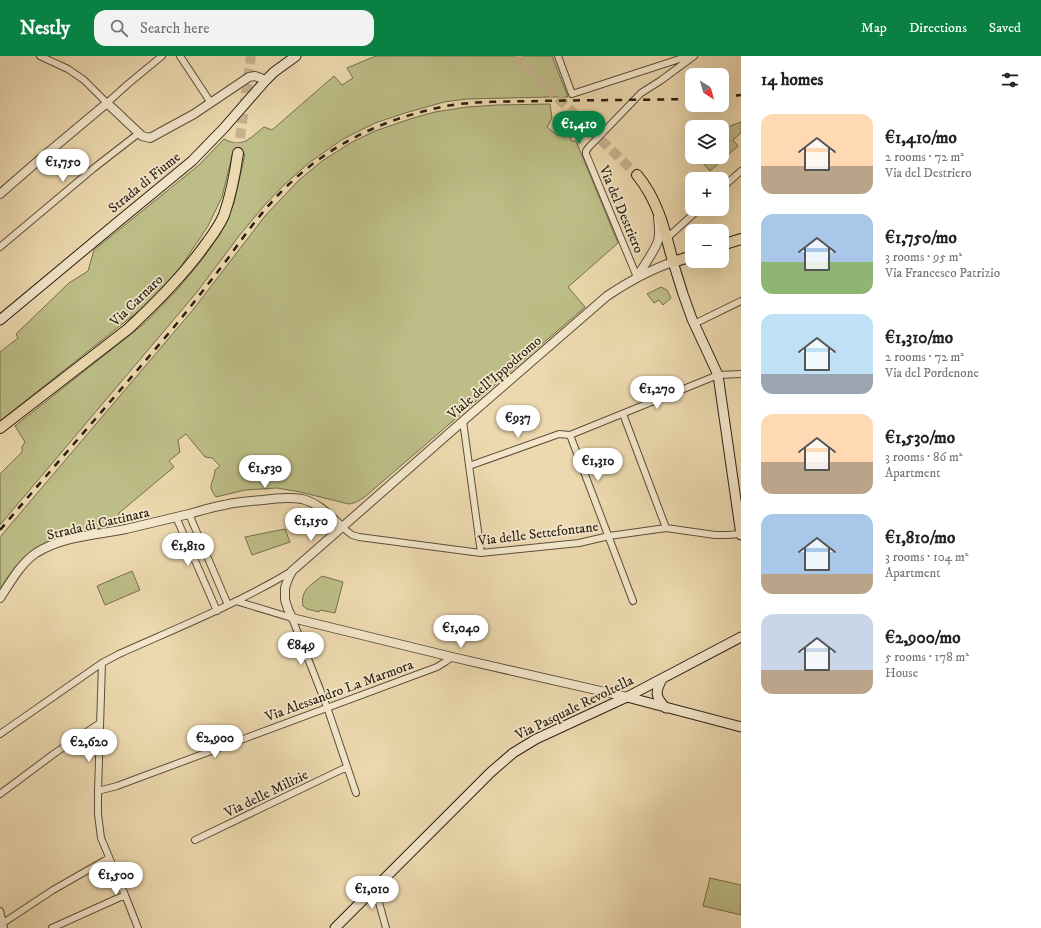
<!DOCTYPE html>
<html lang="en">
<head>
<meta charset="utf-8">
<style>
  :root { --surface:#fff; --page:#f2f2f2; --text:#222; --muted:#767676; --accent:#0b8043 }
  body { margin:0; font-family:"IM FELL DW Pica",serif; background:var(--page); color:var(--text); height:100vh; display:flex; flex-direction:column; font-size:15px; white-space:nowrap }
  * { box-sizing:border-box; margin:0 }
  p { font-size:13px; color:var(--muted) }
  .icon { flex:none; width:22px; height:22px; fill:none; stroke:currentColor; stroke-width:2; stroke-linecap:round; stroke-linejoin:round }
  .map { position:relative; flex:1; overflow:hidden }
  .sheet { display:flex; flex-direction:column; background:var(--surface); width:300px }
  .sheet>* { flex:none }
  .needle { width:26px; rotate:143deg }
  .buttons { position:absolute; left:685px; top:12px; display:grid; gap:8px }
  .buttons a { display:grid; place-items:center; width:44px; height:44px; border-radius:8px; background:var(--surface); box-shadow:0 4px 16px #0002; font-size:20px }
  .price { position:absolute; translate:-50% -34px; padding:0 9px; border-radius:14px; background:#fff; color:#222; font-size:13px; line-height:26px; filter:drop-shadow(0 1px 2px #0008) }
  .price::after { content:''; position:absolute; left:50%; top:24px; width:12px; height:9px; margin-left:-6px; background:inherit; clip-path:polygon(0 0,100% 0,50% 100%) }
  .price.active { background:var(--accent); color:#fff }
  ul { padding:0; list-style:none }
  li { display:flex; align-items:center; gap:12px; height:100px; padding:0 20px }
  li span { display:grid; place-items:center; flex:none; width:112px; height:80px; border-radius:12px; color:#555 }
  li>.icon { margin-inline-start:auto }
  span .icon { width:48px; height:48px; fill:#fffc; stroke-width:1 }
  li b { font-size:17px }
  h2 { display:flex; justify-content:space-between; align-items:center; height:48px; padding:0 20px; font-size:17px }
  header { display:flex; align-items:center; gap:24px; box-sizing:border-box; height:56px; padding:0 20px; background:var(--accent); color:#fff }
  header strong { font-size:19px }
  nav { display:flex; gap:22px; margin-inline-start:auto; font-size:14px }
  .search { width:280px; height:36px; background:var(--page); display:flex; align-items:center; gap:10px; box-sizing:border-box; padding:0 14px; border-radius:12px; color:var(--muted); font-size:15px }
  main { display:flex; flex:1; min-height:0 }
  .map>svg:first-child { display:block }
</style>
</head>
<body>
<header>
<strong>Nestly</strong>
<div class="search"><svg class="icon" aria-label="search" viewBox="0 0 24 24"><circle cx="10" cy="10" r="6"/><path d="M15 15l6 6"/></svg>Search here</div>
<nav><a>Map</a><a>Directions</a><a>Saved</a></nav>
</header>
<main>
<div class="map">
<svg width="741" height="872" viewBox="0 0 741 872">
  <rect width="100%" height="100%" fill="#edd9af"/>
  <filter id="stains"><feTurbulence type="fractalNoise" baseFrequency=".005" numOctaves="4"/><feColorMatrix values="0 0 0 0 .2 0 0 0 0 .09 0 0 0 0 .02 0 0 0 .5 -.17"/></filter>
  <radialGradient id="worn" r=".72"><stop offset=".6" stop-color="#630" stop-opacity="0"/><stop offset="1" stop-color="#630" stop-opacity=".3"/></radialGradient>
  <path fill="#bdbe87" stroke="#746e4d" d="M376,0H552L568,41H549L466,43L444,46L405,57L375,67L343,83L310,106L284,129L263,151L239,180L197,236L0,469V418L22,396V391L25,386L15,370L145,267L177,234L201,205L220,178L234,147L245,98L233,96L222,141L208,170L180,212L150,246L0,365V296L18,282L16,278L69,227L88,215L94,194L199,109L224,83C242,93 250,82 264,71L272,74L334,20L342,29L353,22L347,12Z
    M550,48L552,62L547,71L558,80L563,71L570,75L571,85H576L618,187L568,231L585,251L367,439C361,444 356,447 349,448L300,436L277,432L245,434L216,441C206,428 214,428 215,414L220,410L212,402L205,401L186,378L178,384L180,396L169,405L174,411L119,457L116,469C84,476 42,480 20,506C12,514 6,524 0,533V481L192,255L265,160L298,125L322,105L352,86L375,75L413,62L435,56L467,51L497,49Z
    M741,66V77L733,84L738,90L710,115L701,105L699,101H722V73Z
    M661,231L667,234L671,242L663,249L659,244L654,247L647,238Z
    M285,473L290,486L252,499L245,481Z
    M132,515L140,534L105,549L97,530Z
    M322,520L343,526L335,557L320,554L319,556L307,553L303,550C300,534 311,529 322,520Z
    M710,822L741,829V859L703,850Z"/>
  <g fill="none" stroke-linecap="round" stroke-linejoin="round">
    <path stroke="#c6b490" stroke-width="10" stroke-dasharray="10 5" stroke-linecap="butt" d="M515,0L637,119
      M238,97L251,0"/>
    <g stroke="#5b4e3a" stroke-width="8">
      <path id="minor" d="M40,0L68,13L84,24L107,47L128,28L162,0
        M180,0L211,47
        M558,0L572,38L689,0
        M722,132L741,115
        M667,182L699,153
        M0,191L94,112L139,77
        M637,221L586,98V95L589,91L641,37L660,25L694,0
        M694,268L741,245
        M623,358L666,472
        M463,365L481,497
        M570,379L633,545
        M469,410L559,378L570,379L718,319L741,318
        M189,458L228,549
        M176,461L217,555
        M342,471L352,479L359,481L481,497L579,487L609,480L666,472L715,479H727L741,478
        M236,545L292,562L327,651L356,737
        M102,607L98,735V758L101,782L125,839L138,872
        M0,678L102,607L119,598C177,572 237,548 292,515
        M98,735L117,730L437,611L445,606L452,601
        M0,738L55,697L100,667
        M195,784L347,711
        M375,832L386,872
        M0,855L4,872
        M0,869L53,834L109,802
        M52,872L125,839"/>
    </g>
    <g stroke="#5b4e3a" stroke-width="10">
      <path id="tertiary" d="M0,138L39,104L107,47L142,80L150,82L194,58L249,21L255,20L266,24
        M637,221C644,209 653,198 658,185C660,178 659,170 658,162
        M0,542C10,527 20,508 36,497C62,480 97,479 126,473C147,468 168,463 189,458C200,455 212,451 224,449C237,446 250,445 263,444C276,442 290,441 302,443C319,447 330,460 342,471
        M627,641L452,601L292,562L288,553L285,544V532L288,523L292,515L316,494L463,365L607,240C628,226 649,214 673,206"/>
    </g>
    <g stroke="#2a1f13" stroke-width="11">
      <path id="secondary" d="M673,206L683,238L692,263L718,319L741,479
        M0,264L119,165L192,105L224,72L266,24L274,16L296,0
        M662,623C655,636 655,641 666,652
        M627,641L741,671
        M335,872L491,716L513,697L536,683L627,641L741,581"/>
    </g>
    <g stroke="#2a1f13" stroke-width="12">
      <path id="primary" d="M637,119C658,144 665,175 673,206L692,200
        M722,189L741,183
        M0,372L128,273C157,246 185,218 208,185C214,177 220,168 224,159C231,139 235,118 238,97"/>
    </g>
    <use href="#minor" stroke="#f3e6cb" stroke-width="6"/>
    <use href="#tertiary" stroke="#f3e6cb" stroke-width="8"/>
    <use href="#secondary" stroke="#f3e6cb" stroke-width="9"/>
    <use href="#primary" stroke="#edd9af" stroke-width="10"/>
    <path stroke="#2a1f13" stroke-width="2.5" stroke-dasharray="7 7" stroke-linecap="butt" d="M722,41L741,39
      M0,474C56,408 113,343 169,277C190,252 209,227 229,201C246,177 263,154 284,133C324,93 374,67 429,54C464,44 502,46 538,45C589,44 641,44 692,43"/>
  </g>
  <g text-anchor="middle" stroke-width="3.5" stroke-linejoin="round" paint-order="stroke">
    <g font-size="14" fill="#2a1f13" stroke="#f3e6cb">
      <text transform="translate(144 126) rotate(-39)" y="5">Strada di Fiume</text>
      <text transform="translate(622 153) rotate(67)" y="5">Via del Destriero</text>
      <text transform="translate(136 244) rotate(-44)" y="5">Via Carnaro</text>
      <text transform="translate(494 321) rotate(-41)" y="5">Viale dell'Ippodromo</text>
      <text transform="translate(98 467) rotate(-13)" y="5">Strada di Cattinara</text>
      <text transform="translate(538 477) rotate(-7)" y="5">Via delle Settefontane</text>
      <text transform="translate(339 634) rotate(-20)" y="5">Via Alessandro La Marmora</text>
      <text transform="translate(574 651) rotate(-26)" y="5">Via Pasquale Revoltella</text>
      <text transform="translate(266 737) rotate(-26)" y="5">Via delle Milizie</text>
    </g>
  </g>
  <rect width="100%" height="100%" filter="url(#stains)"/>
  <rect width="100%" height="100%" fill="url(#worn)"/>
</svg>
<div class="buttons">
<a><svg class="needle" viewBox="-14 -14 28 28"><path d="M0-13l5 13h-10z" fill="#e53935"/><path d="M0 13l5-13h-10z" fill="#767676"/></svg></a>
<a><svg class="icon" aria-label="layers" viewBox="0 0 24 24"><path d="M12 4l9 5-9 5-9-5zM3 14l9 5 9-5"/></svg></a>
<a>+</a>
<a>−</a>
</div>
<b class="price active" style="left:579px;top:89px">€1,410</b>
<b class="price" style="left:63px;top:127px">€1,750</b>
<b class="price" style="left:657px;top:354px">€1,270</b>
<b class="price" style="left:518px;top:383px">€937</b>
<b class="price" style="left:598px;top:426px">€1,310</b>
<b class="price" style="left:265px;top:433px">€1,530</b>
<b class="price" style="left:311px;top:486px">€1,150</b>
<b class="price" style="left:188px;top:511px">€1,810</b>
<b class="price" style="left:461px;top:593px">€1,040</b>
<b class="price" style="left:301px;top:610px">€849</b>
<b class="price" style="left:215px;top:703px">€2,900</b>
<b class="price" style="left:89px;top:707px">€2,620</b>
<b class="price" style="left:116px;top:840px">€1,500</b>
<b class="price" style="left:372px;top:854px">€1,010</b>
</div>
<section class="sheet">
<h2>14 homes<svg class="icon" aria-label="filters" viewBox="0 0 24 24"><path d="M4 7h16M4 17h16"/><circle cx="9" cy="7" r="2"/><circle cx="15" cy="17" r="2"/></svg></h2>
<ul>
<li><span style="background:linear-gradient(#ffd9b3 65%,#b9a48a 0)"><svg class="icon" aria-label="home" viewBox="0 0 24 24"><path d="M3 11l9-7 9 7M6 9v11h12V9"/></svg></span><div><b>€1,410/mo</b><p>2 rooms · 72 m²</p><p>Via del Destriero</p></div></li>
<li><span style="background:linear-gradient(#a9c7e8 60%,#8fb573 0)"><svg class="icon" aria-label="home" viewBox="0 0 24 24"><path d="M3 11l9-7 9 7M6 9v11h12V9"/></svg></span><div><b>€1,750/mo</b><p>3 rooms · 95 m²</p><p>Via Francesco Patrizio</p></div></li>
<li><span style="background:linear-gradient(#bfe0f5 75%,#9aa5b1 0)"><svg class="icon" aria-label="home" viewBox="0 0 24 24"><path d="M3 11l9-7 9 7M6 9v11h12V9"/></svg></span><div><b>€1,310/mo</b><p>2 rooms · 72 m²</p><p>Via del Pordenone</p></div></li>
<li><span style="background:linear-gradient(#ffd9b3 60%,#b9a48a 0)"><svg class="icon" aria-label="home" viewBox="0 0 24 24"><path d="M3 11l9-7 9 7M6 9v11h12V9"/></svg></span><div><b>€1,530/mo</b><p>3 rooms · 86 m²</p><p>Apartment</p></div></li>
<li><span style="background:linear-gradient(#a9c7e8 75%,#b9a48a 0)"><svg class="icon" aria-label="home" viewBox="0 0 24 24"><path d="M3 11l9-7 9 7M6 9v11h12V9"/></svg></span><div><b>€1,810/mo</b><p>3 rooms · 104 m²</p><p>Apartment</p></div></li>
<li><span style="background:linear-gradient(#c9d6e8 70%,#b9a48a 0)"><svg class="icon" aria-label="home" viewBox="0 0 24 24"><path d="M3 11l9-7 9 7M6 9v11h12V9"/></svg></span><div><b>€2,900/mo</b><p>5 rooms · 178 m²</p><p>House</p></div></li>
</ul>
</section>
</main>
</body>
</html>
